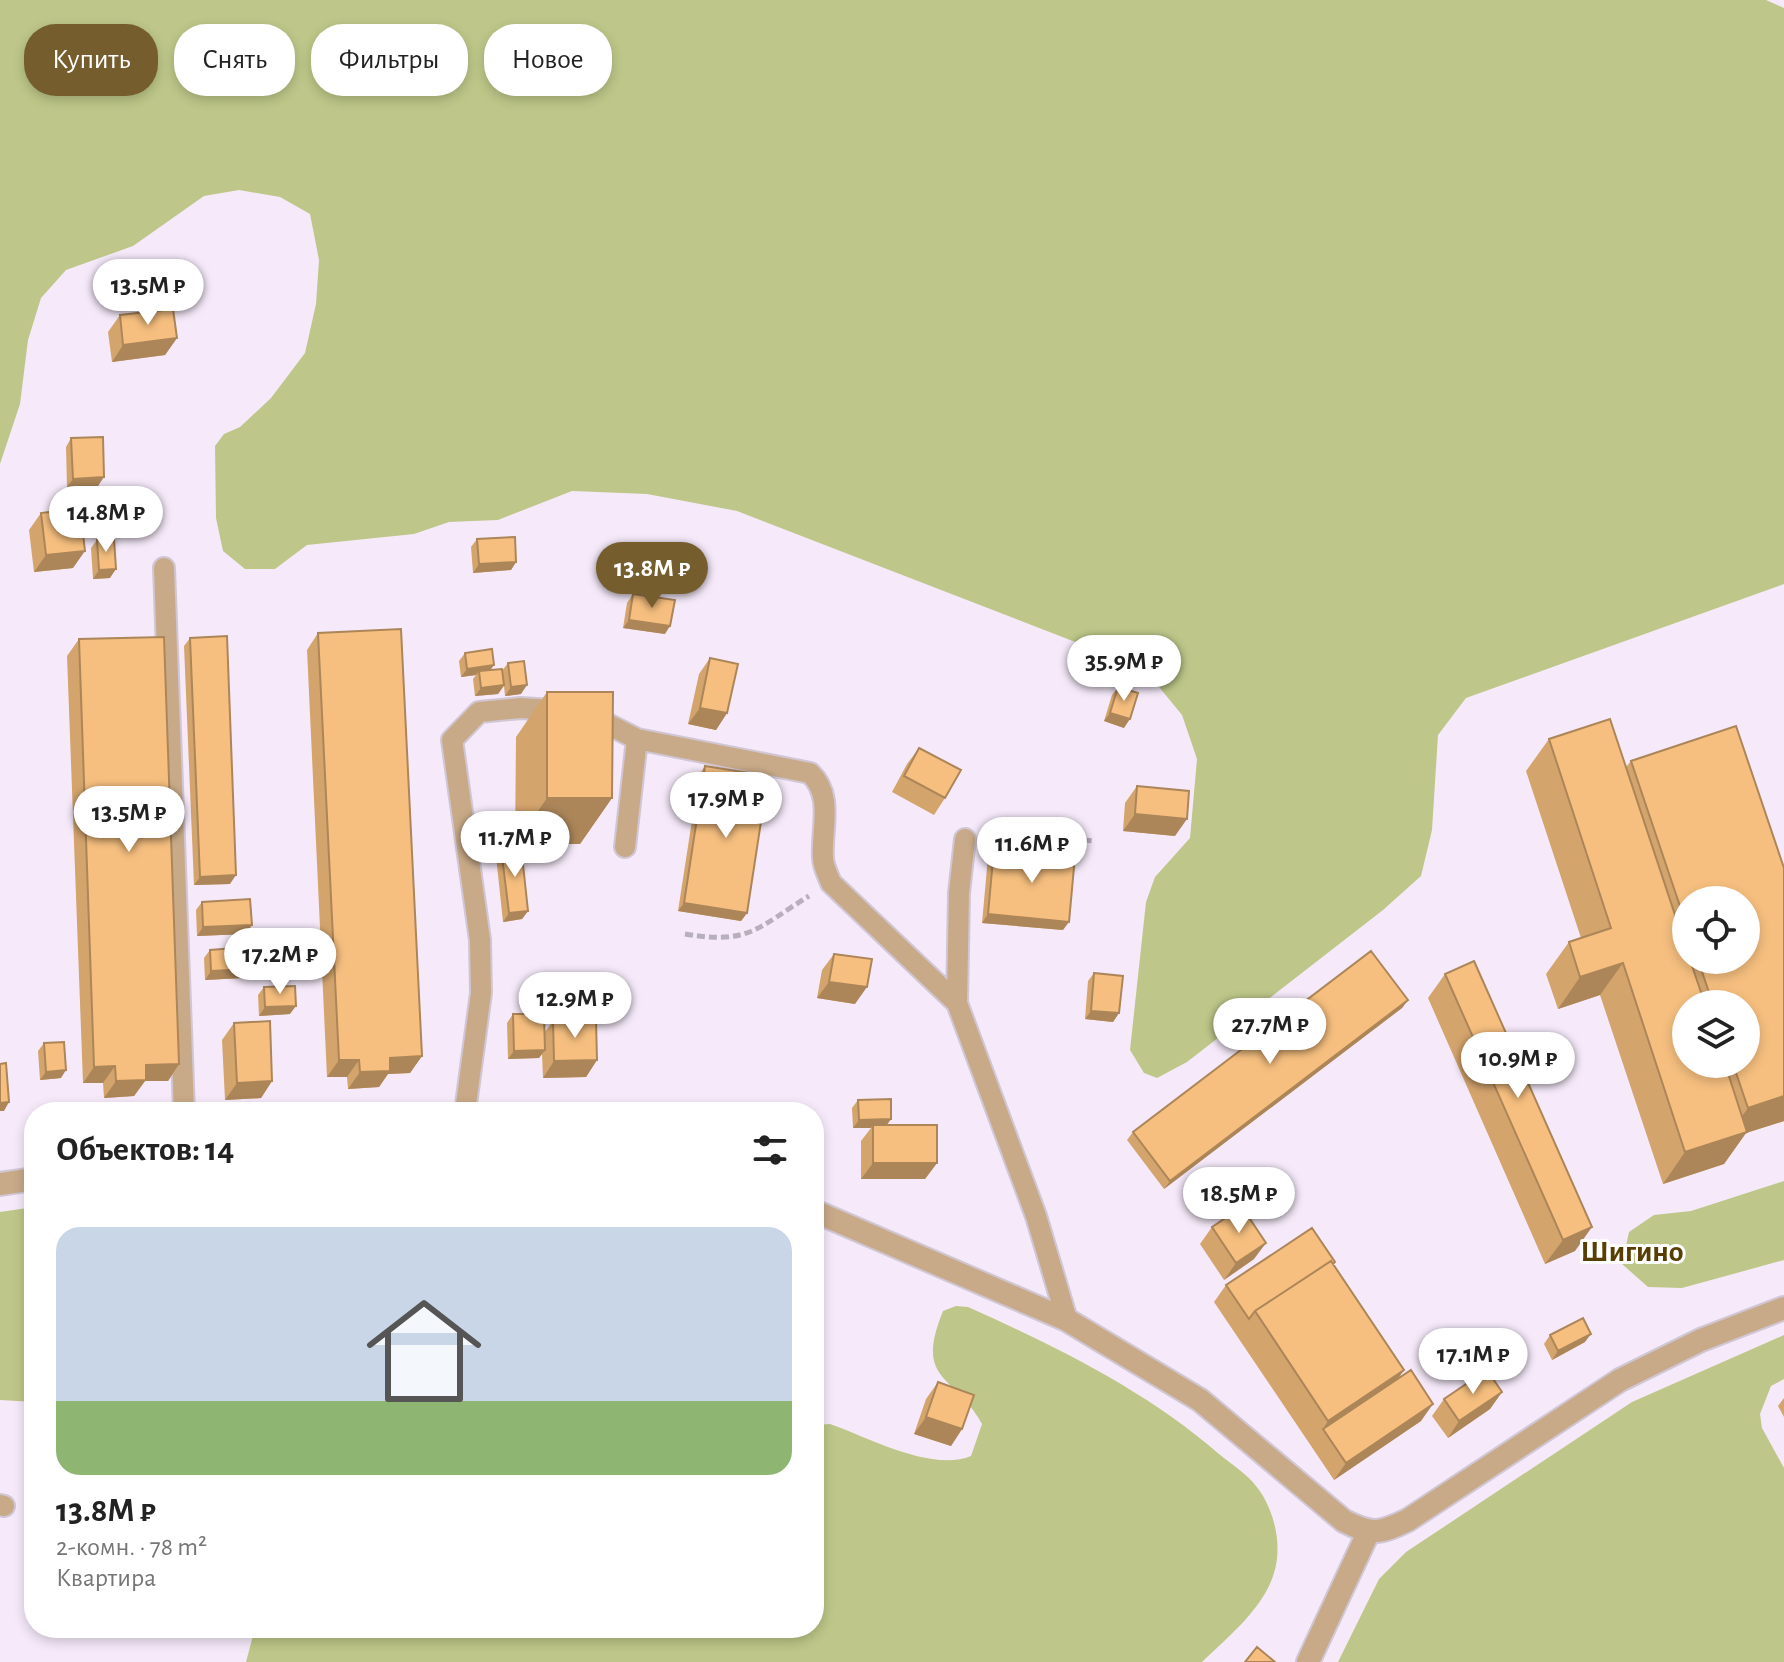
<!DOCTYPE html>
<html lang="ru">
<head>
<meta charset="utf-8">
<style>
  :root { --surface:#fff; --page:#f6f6f6; --text:#222; --muted:#767676; --accent:#765d2e }
  body { margin:0; font-family:"Alegreya Sans",sans-serif; background:var(--page); color:var(--text); height:100vh; display:flex; flex-direction:column; font-size:30px; white-space:nowrap }
  * { box-sizing:border-box; margin:0 }
  p { font-size:26px; color:var(--muted) }
  .icon { flex:none; width:44px; height:44px; fill:none; stroke:currentColor; stroke-width:2; stroke-linecap:round; stroke-linejoin:round }
  .map { position:relative; flex:1; overflow:hidden }
  .drawer { position:absolute; left:24px; top:1102px; width:800px; height:536px; display:flex; flex-direction:column; background:var(--surface); border-radius:32px; box-shadow:0 4px 12px #0003 }
  .drawer>* { flex:none }
  .banner { position:absolute; left:24px; top:24px; width:800px; height:72px; display:flex; gap:16px }
  .fabs { position:absolute; left:1672px; top:886px; display:grid; gap:16px }
  .fabs a { display:grid; place-items:center; width:88px; height:88px; border-radius:50%; background:var(--surface); box-shadow:0 4px 12px #0003; font-size:40px }
  .price { position:absolute; translate:-50% -68px; padding:0 18px; border-radius:28px; background:#fff; color:#222; font-size:26px; line-height:52px; filter:drop-shadow(0 2px 4px #0008) }
  .price::after { content:''; position:absolute; left:50%; top:48px; width:24px; height:18px; margin-left:-12px; background:inherit; clip-path:polygon(0 0,100% 0,50% 100%) }
  .price.selected { background:var(--accent); color:#fff }
  ul { padding:0; list-style:none }
  li { display:grid; align-content:center; gap:16px; height:424px; padding:0 32px }
  li span { display:grid; place-items:center; height:248px; border-radius:24px; color:#555 }
  li>.icon { margin-inline-start:auto }
  span .icon { width:144px; height:144px; fill:#fffc; stroke-width:1 }
  li b { font-size:34px }
  h2 { display:flex; justify-content:space-between; align-items:center; height:96px; padding:0 32px; font-size:34px }
  .tag { padding:0 28px; border-radius:32px; background:var(--surface); box-shadow:0 4px 12px #0003; font-size:28px; line-height:72px }
  .tag.selected { background:var(--accent); color:#fff }
  .map>svg:first-child { display:block }
</style>
</head>
<body>
<div class="map">
<svg width="1784" height="1662" viewBox="0 0 1784 1662">
  <rect width="100%" height="100%" fill="#f6eafa"/>
  <path fill="#bec789" d="M0,0H1766L1784,8V584L1466,698L1438,735L1432,830L1421,876L1383,910L1187,1062L1157,1078L1144,1073L1130,1050L1146,902L1155,877L1190,838L1197,759L1182,715L1155,682L1083,645L737,511L647,494L572,491L498,520L449,522L414,534L307,545L275,569H245L223,551L216,518L215,446L224,434L240,427L271,398L305,353L316,304L319,260L310,214L280,197L239,190L204,196L133,246L66,270L41,298L28,340L20,404L0,464Z
    M1784,1181V1260L1682,1288L1648,1287L1622,1264L1629,1232L1654,1215L1691,1211Z
    M34,1207V1402L0,1400V1212Z
    M956,1306L968,1307C1057,1347 1145,1390 1219,1454C1231,1464 1247,1474 1256,1486C1274,1508 1283,1545 1274,1573C1264,1608 1227,1638 1202,1662H246L255,1628H814V1425L830,1424C870,1438 931,1472 971,1456L982,1424C954,1373 914,1383 943,1311Z
    M1784,1335V1379L1771,1386L1760,1414L1762,1428L1784,1468V1662H1338L1379,1579L1406,1552L1632,1402Z"/>
  <g fill="none" stroke-linecap="round" stroke-linejoin="round">
    <g stroke="#d0c6d4" stroke-width="24">
      <path id="service" d="M164,568L184,1112
        M965,839L959,893L957,1003L1036,1216L1067,1320
        M625,847L637,739
        M465,1112L481,993L480,940L452,740L479,712L521,708L584,712L637,739L810,773C834,796 821,828 823,858C823,866 828,875 831,883L957,1003
        M0,1505L4,1506"/>
    </g>
    <g stroke="#d0c6d4" stroke-width="26">
      <path id="minor" d="M0,1184L34,1179
        M814,1211L1067,1320L1200,1400L1344,1521C1372,1535 1379,1534 1408,1520L1620,1380L1701,1340L1784,1308
        M1308,1662L1368,1533"/>
    </g>
    <path stroke="#b8afbc" stroke-width="5" stroke-dasharray="8 4" stroke-linecap="butt" d="M988,832L1095,841
      M685,934C749,945 757,928 809,896"/>
    <use href="#service" stroke="#c9aa88" stroke-width="20"/>
    <use href="#minor" stroke="#c9aa88" stroke-width="22"/>
  </g>
  <path fill="#d4a46d" fill-rule="evenodd" d="M120,315L177,338L165,355L112,362L108,332Z
    M71,438L98,486L67,487L66,447Z
    M41,513L73,568L34,572L29,530Z
    M477,539L516,562L511,570L473,573L471,547Z
    M97,540L110,578L93,579L91,548Z
    M633,594L665,634L623,628L627,603Z
    M318,633L422,1056L410,1073L388,1074L379,1087L348,1089L347,1077H327L307,650Z
    M190,638L230,884L194,885L184,646Z
    M79,639L179,1064L168,1081H145L134,1096L104,1098L103,1083H83L67,656Z
    M465,653L494,665L490,670L502,671L508,663L521,694L505,696L504,686L498,694L475,696L473,679L476,675L461,677L459,661Z
    M710,658L727,713L716,730L688,724L699,674Z
    M1118,687L1124,728L1104,721L1112,695Z
    M547,692L612,798L580,844H515L516,737Z
    M1549,739L1626,767L1631,761L1784,868V1121L1746,1133L1724,1164L1663,1184L1600,995L1558,1009L1546,974L1569,942L1581,938L1526,771ZM1686,900L1746,960H1686ZM1686,1004H1746V1064H1686Z
    M919,748L945,798L934,815L892,792L907,764Z
    M705,766L747,913L741,921L678,911L699,775Z
    M1137,786L1175,836L1123,831L1125,803Z
    M501,848L528,911L522,919L503,922L496,856Z
    M994,849L1063,930L982,923L988,857Z
    M202,902L246,934L197,936L196,910Z
    M210,950L243,978L205,980L204,958Z
    M834,954L855,1004L817,998L822,970Z
    M1094,973L1119,1013L1113,1022L1085,1019L1088,981Z
    M1445,974L1575,1251L1545,1264L1428,998Z
    M264,987L290,1014L259,1016L258,995Z
    M1408,1000L1402,1008L1164,1189L1127,1140L1133,1132Z
    M513,1014L544,1033L553,1021L597,1060L586,1077L543,1078L542,1054L539,1058L508,1059L507,1023Z
    M234,1023L272,1081L261,1098L225,1100L222,1040Z
    M44,1043L61,1078L40,1080L38,1051Z
    M858,1100L891,1119L887,1125L937,1163L925,1179H861V1141L871,1128H853L852,1108Z
    M1212,1227L1254,1259L1224,1280L1200,1244Z
    M1335,1262L1333,1265L1404,1370L1398,1378L1421,1421L1334,1480L1214,1302L1226,1285Z
    M1550,1335L1585,1342L1552,1360L1544,1344Z
    M938,1382L962,1429L951,1446L914,1434L926,1399Z
    M1502,1392L1490,1409L1448,1438L1432,1416L1444,1399Z
    M1784,1398V1417L1778,1406Z"/>
  <path fill="#ac8659" d="M177,338L165,355L112,362L123,345Z
    M104,477L98,486L67,487L73,479Z
    M85,551L73,568L34,572L46,555Z
    M516,562L511,570L473,573L479,564Z
    M116,569L110,578L93,579L99,570Z
    M629,620L670,626L665,634L623,628Z
    M494,665L488,673L479,671L476,675L461,677L467,669Z
    M504,685L498,694L475,696L481,688Z
    M527,685L521,694L505,696L511,687Z
    M700,708L727,713L716,730L688,724Z
    M1110,713L1130,719L1124,728L1104,721Z
    M547,798H612L580,844H515Z
    M1135,814L1187,819L1175,836L1123,831Z
    M236,875L230,884L194,885L200,877Z
    M684,903L747,913L741,921L678,911Z
    M528,911L522,919L503,922L509,913Z
    M988,914L1069,922L1063,930L982,923Z
    M252,925L246,934L197,936L203,927Z
    M1623,963L1600,995L1558,1009L1580,977Z
    M249,969L243,978L205,980L211,971Z
    M829,982L867,987L855,1004L817,998Z
    M1408,1000L1402,1008L1164,1189L1170,1181Z
    M296,1006L290,1014L259,1016L265,1007Z
    M1091,1011L1119,1013L1113,1022L1085,1019Z
    M545,1050L539,1058L508,1059L514,1051Z
    M422,1056L410,1073L388,1074L379,1087L348,1089L360,1072L390,1058Z
    M339,1060H359L347,1077H327Z
    M597,1060L586,1077L543,1078L554,1061Z
    M179,1064L168,1081H145L134,1096L104,1098L116,1081L146,1065Z
    M115,1066L103,1083H83L94,1067Z
    M66,1070L61,1078L40,1080L46,1072Z
    M272,1081L261,1098L225,1100L237,1083Z
    M1784,1096V1121L1746,1133L1724,1164L1663,1184L1685,1152L1726,1138L1748,1108Z
    M9,1102L4,1111H0V1103Z
    M891,1119L885,1127L873,1125L871,1128H853L859,1120Z
    M873,1163H937L925,1179H861Z
    M1592,1227L1575,1251L1545,1264L1563,1240Z
    M1266,1243L1254,1259L1224,1280L1236,1263Z
    M1591,1334L1585,1342L1552,1360L1558,1351Z
    M1404,1370L1387,1395L1323,1429L1328,1421Z
    M1502,1392L1490,1409L1448,1438L1459,1421Z
    M1433,1404L1421,1421L1334,1480L1346,1463Z
    M926,1417L962,1429L951,1446L914,1434Z"/>
  <path fill="#f6bf7f" stroke="#ac8659" stroke-width="2" d="M173,309L177,338L123,345L120,315Z
    M103,437L104,477L73,479L71,438Z
    M80,508L85,551L46,555L41,513Z
    M515,537L516,562L479,564L477,539Z
    M114,539L116,569L99,570L97,540Z
    M633,594L675,600L670,626L629,620Z
    M401,629L422,1056L390,1058V1071L360,1072L359,1060H339L318,633Z
    M227,636L236,875L200,877L190,638Z
    M164,637L179,1064L146,1065V1080L116,1081L115,1066L94,1067L79,639Z
    M492,649L494,665L467,669L465,653Z
    M710,658L738,664L727,713L700,708Z
    M524,661L527,685L511,687L508,663Z
    M502,669L504,685L481,688L479,671Z
    M1118,687L1138,693L1130,719L1110,713Z
    M547,692H613L612,798H547Z
    M1610,719L1686,948V960H1690L1705,1004H1686V1064H1725L1747,1132L1685,1152L1623,963L1580,977L1569,942L1611,928L1549,739Z
    M1736,726L1784,868V1096L1748,1108L1733,1064H1746V1004H1713L1698,960H1746V900H1686V924L1631,761Z
    M919,748L961,770L945,798L904,776Z
    M705,766L768,776L747,913L684,903Z
    M1137,786L1189,791L1187,819L1135,814Z
    M521,846L528,911L509,913L501,848Z
    M994,849L1075,856L1069,922L988,914Z
    M250,899L252,925L203,927L202,902Z
    M248,947L249,969L211,971L210,950Z
    M1371,951L1408,1000L1170,1181L1133,1132Z
    M834,954L872,959L867,987L829,982Z
    M1474,961L1592,1227L1563,1240L1445,974Z
    M1094,973L1123,976L1119,1013L1091,1011Z
    M295,986L296,1006L265,1007L264,987Z
    M513,1014H544L545,1050L514,1051Z
    M596,1020L597,1060L554,1061L553,1021Z
    M270,1021L272,1081L237,1083L234,1023Z
    M64,1042L66,1070L46,1072L44,1043Z
    M6,1063L9,1102L0,1103V1064Z
    M891,1099V1119L859,1120L858,1100Z
    M873,1125H937V1163H873Z
    M1242,1207L1266,1243L1236,1263L1212,1227Z
    M1312,1228L1335,1262L1333,1264L1331,1261L1255,1311L1249,1319L1226,1285Z
    M1331,1261L1404,1370L1328,1421L1255,1311Z
    M1583,1318L1591,1334L1558,1351L1550,1335Z
    M1411,1370L1433,1404L1346,1463L1323,1429Z
    M1487,1370L1502,1392L1459,1421L1444,1399Z
    M938,1382L974,1395L962,1429L926,1417Z
    M1257,1647L1275,1662H1245Z"/>
  <g text-anchor="middle" stroke-width="6" stroke-linejoin="round" paint-order="stroke">
    <g font-size="30" font-weight="bold" fill="#583e00" stroke="#fff">
      <text x="1632" y="1261">Шигино</text>
    </g>
  </g>
</svg>
<div class="fabs">
<a><svg class="icon" aria-label="locate" viewBox="0 0 24 24"><circle cx="12" cy="12" r="6"/><path d="M12 2v4M12 18v4M2 12h4M18 12h4"/></svg></a>
<a><svg class="icon" aria-label="layers" viewBox="0 0 24 24"><path d="M12 4l9 5-9 5-9-5zM3 14l9 5 9-5"/></svg></a>
</div>
<b class="price" style="left:148px;top:327px">13.5M ₽</b>
<b class="price" style="left:106px;top:554px">14.8M ₽</b>
<b class="price selected" style="left:652px;top:610px">13.8M ₽</b>
<b class="price" style="left:1124px;top:703px">35.9M ₽</b>
<b class="price" style="left:726px;top:840px">17.9M ₽</b>
<b class="price" style="left:129px;top:854px">13.5M ₽</b>
<b class="price" style="left:515px;top:879px">11.7M ₽</b>
<b class="price" style="left:1032px;top:885px">11.6M ₽</b>
<b class="price" style="left:280px;top:996px">17.2M ₽</b>
<b class="price" style="left:575px;top:1040px">12.9M ₽</b>
<b class="price" style="left:1270px;top:1066px">27.7M ₽</b>
<b class="price" style="left:1518px;top:1100px">10.9M ₽</b>
<b class="price" style="left:1239px;top:1235px">18.5M ₽</b>
<b class="price" style="left:1473px;top:1396px">17.1M ₽</b>
<div class="banner">
<a class="tag selected">Купить</a>
<a class="tag">Снять</a>
<a class="tag">Фильтры</a>
<a class="tag">Новое</a>
</div>
<section class="drawer">
<h2>Объектов: 14<svg class="icon" aria-label="filters" viewBox="0 0 24 24"><path d="M4 7h16M4 17h16"/><circle cx="9" cy="7" r="2"/><circle cx="15" cy="17" r="2"/></svg></h2>
<ul>
<li><span style="background:linear-gradient(#c9d6e8 70%,#8fb573 0)"><svg class="icon" aria-label="home" viewBox="0 0 24 24"><path d="M3 11l9-7 9 7M6 9v11h12V9"/></svg></span><div><b>13.8M ₽</b><p>2-комн. · 78 m²</p><p>Квартира</p></div></li>
</ul>
</section>
</div>
</body>
</html>
